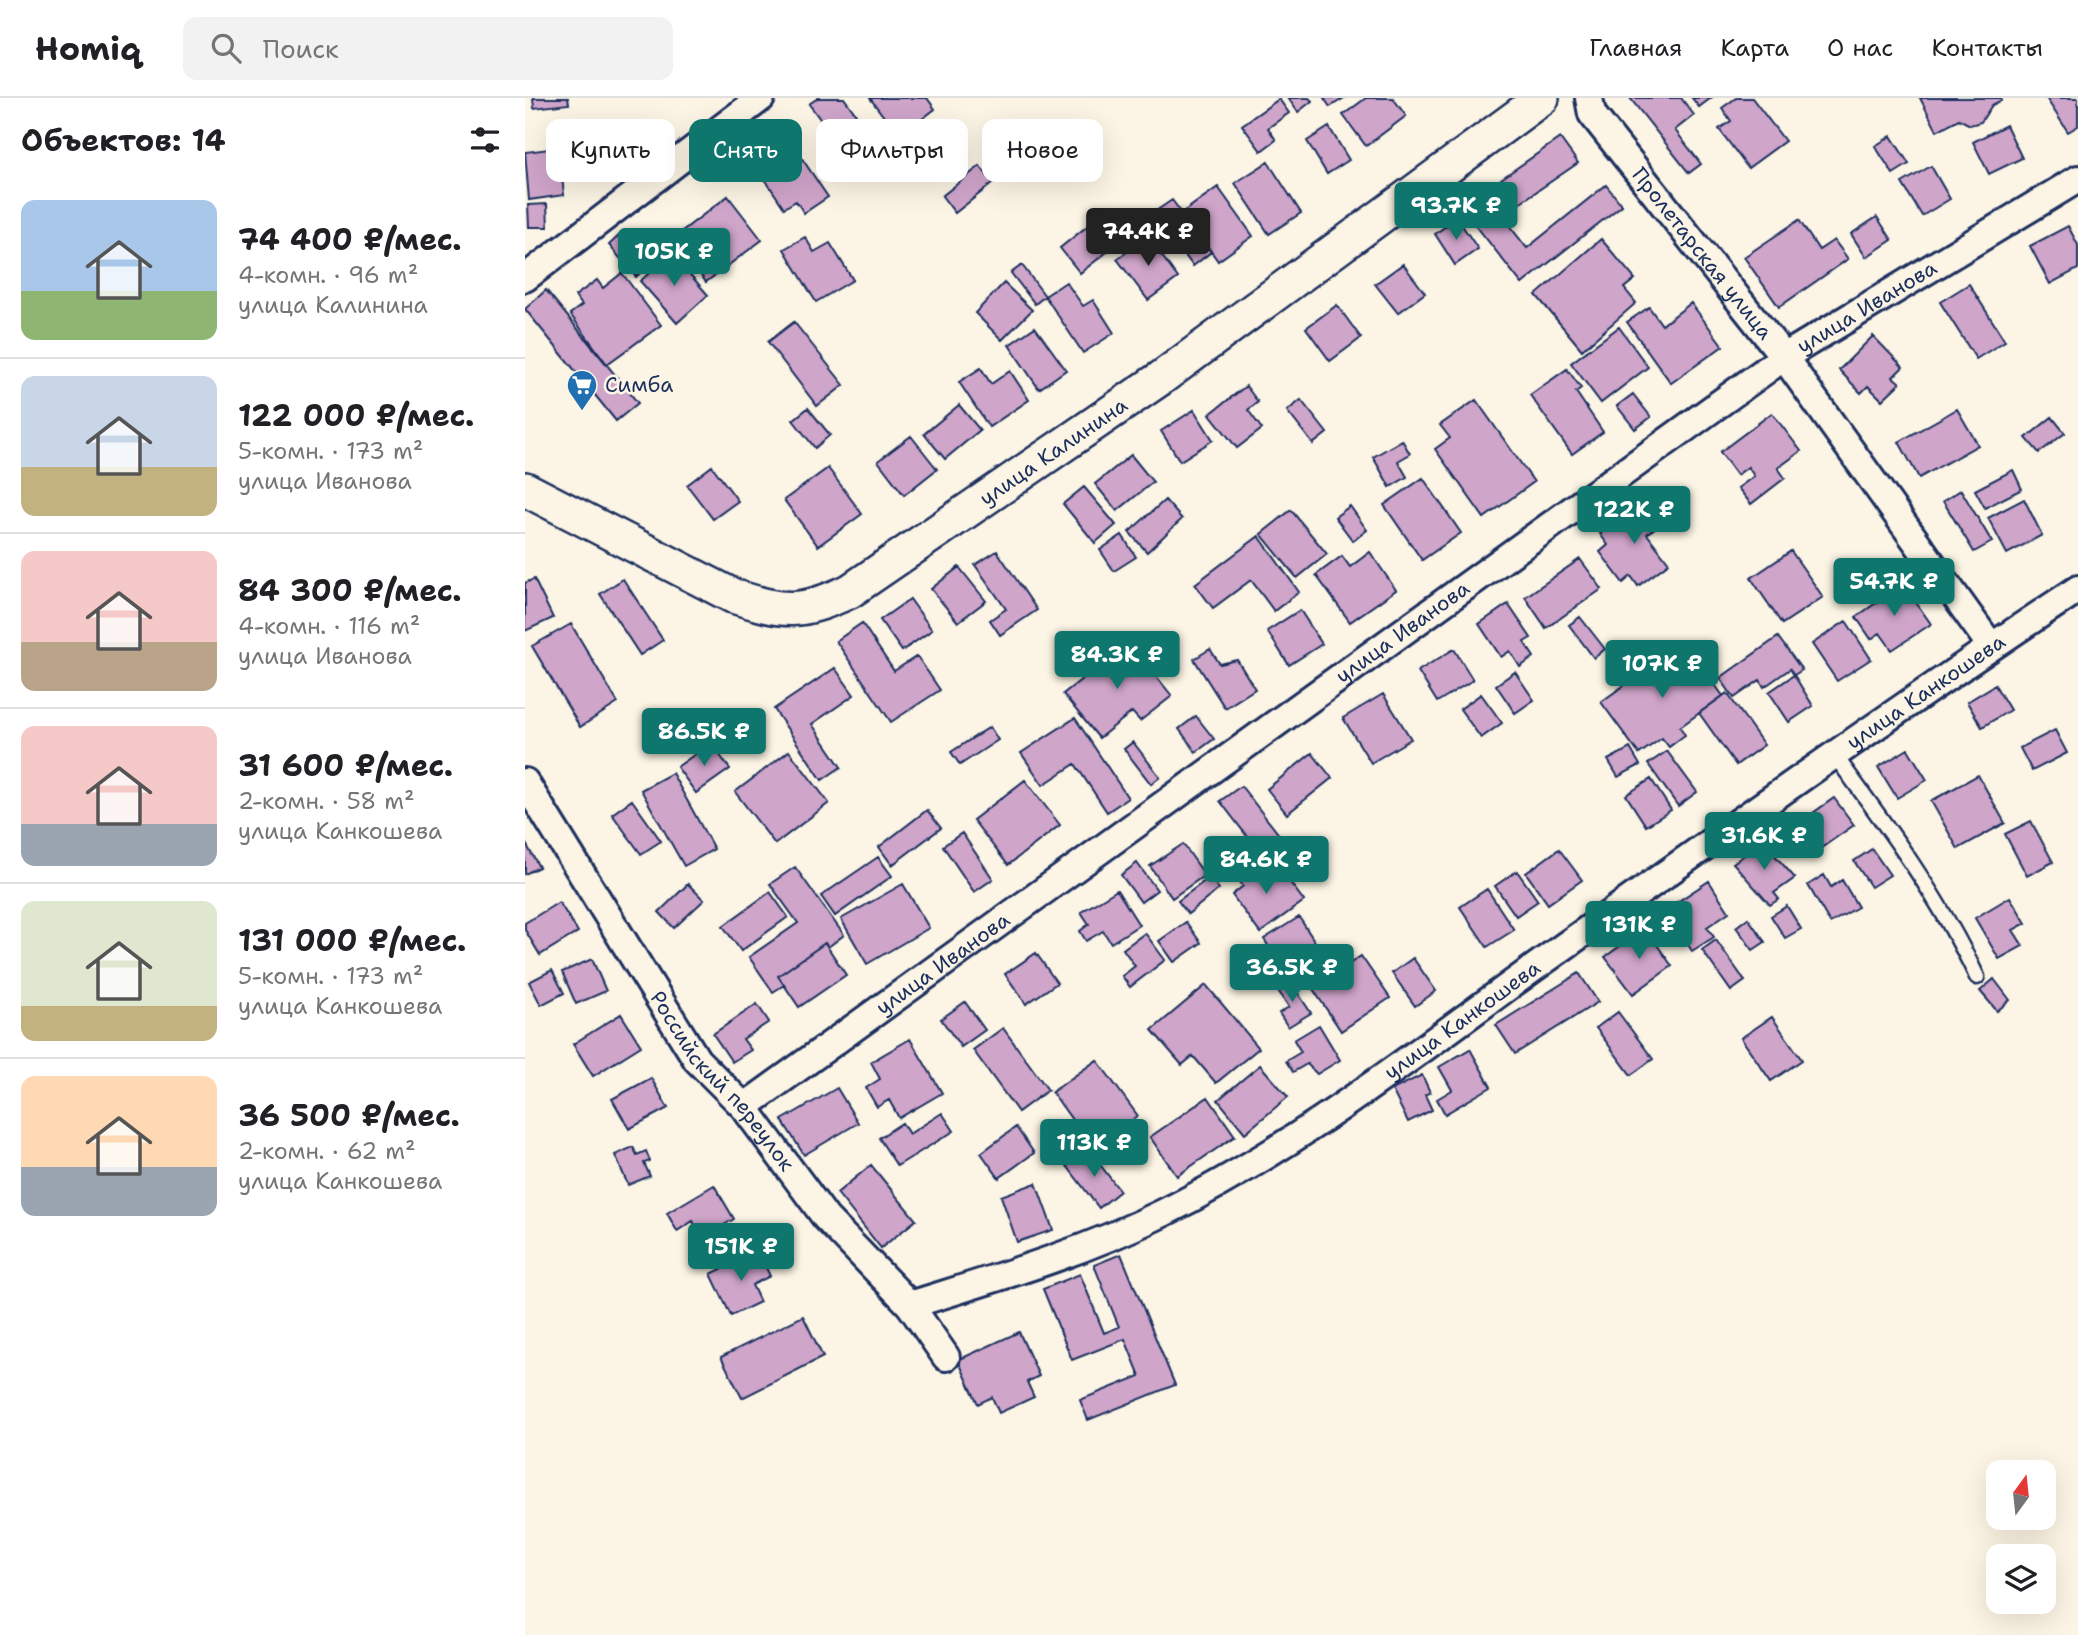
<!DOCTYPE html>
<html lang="ru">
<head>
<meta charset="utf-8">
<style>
  :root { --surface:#fff; --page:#f2f2f2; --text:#202124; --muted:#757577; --line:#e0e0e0; --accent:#0f766e }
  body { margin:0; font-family:"Shantell Sans",sans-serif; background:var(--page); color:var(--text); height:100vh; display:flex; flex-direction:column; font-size:26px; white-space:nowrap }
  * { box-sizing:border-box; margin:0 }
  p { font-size:23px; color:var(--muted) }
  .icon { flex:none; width:38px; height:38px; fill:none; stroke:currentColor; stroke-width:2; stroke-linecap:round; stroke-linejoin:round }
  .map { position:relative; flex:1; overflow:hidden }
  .side { display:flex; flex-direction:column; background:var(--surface); width:525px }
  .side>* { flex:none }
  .top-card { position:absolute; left:21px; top:21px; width:665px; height:63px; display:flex; gap:14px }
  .needle { width:46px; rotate:15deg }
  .controls { position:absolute; left:1461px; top:1362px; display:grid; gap:14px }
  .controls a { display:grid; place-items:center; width:70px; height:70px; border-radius:14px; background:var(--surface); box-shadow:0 7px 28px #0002; font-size:35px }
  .price { position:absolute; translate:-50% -60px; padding:0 16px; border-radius:7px; background:var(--accent); color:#fff; font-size:23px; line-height:46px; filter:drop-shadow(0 2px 4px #0008) }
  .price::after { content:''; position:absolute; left:50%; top:42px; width:21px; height:16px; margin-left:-10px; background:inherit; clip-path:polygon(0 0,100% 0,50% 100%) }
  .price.active { background:#222; color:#fff }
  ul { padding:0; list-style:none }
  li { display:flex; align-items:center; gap:21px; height:175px; padding:0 21px }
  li+li { border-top:2px solid var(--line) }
  li span { display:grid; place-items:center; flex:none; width:196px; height:140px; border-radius:14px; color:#555 }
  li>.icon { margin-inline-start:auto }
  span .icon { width:84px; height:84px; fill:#fffc; stroke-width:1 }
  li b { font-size:30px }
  h2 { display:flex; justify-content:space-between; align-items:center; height:84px; padding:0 21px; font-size:30px }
  .tag { padding:0 24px; border-radius:14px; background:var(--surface); box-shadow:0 7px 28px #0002; font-size:24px; line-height:63px }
  .tag.active { background:var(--accent); color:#fff }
  header { display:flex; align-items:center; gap:42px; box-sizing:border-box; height:98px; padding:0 35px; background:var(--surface); border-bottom:2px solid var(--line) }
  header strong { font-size:33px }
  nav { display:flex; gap:38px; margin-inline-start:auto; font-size:24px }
  .search { width:490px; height:63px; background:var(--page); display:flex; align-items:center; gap:18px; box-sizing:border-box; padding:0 24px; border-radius:14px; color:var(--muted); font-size:26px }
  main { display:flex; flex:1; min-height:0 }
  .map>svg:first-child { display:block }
</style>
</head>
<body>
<header>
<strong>Homiq</strong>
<div class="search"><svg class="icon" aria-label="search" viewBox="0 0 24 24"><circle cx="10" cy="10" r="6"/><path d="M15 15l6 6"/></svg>Поиск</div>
<nav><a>Главная</a><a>Карта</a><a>О нас</a><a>Контакты</a></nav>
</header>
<main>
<section class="side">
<h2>Объектов: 14<svg class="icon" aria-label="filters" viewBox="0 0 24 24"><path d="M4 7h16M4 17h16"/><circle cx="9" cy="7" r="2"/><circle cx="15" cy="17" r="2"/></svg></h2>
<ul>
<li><span style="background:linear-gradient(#a9c7e8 65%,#8fb573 0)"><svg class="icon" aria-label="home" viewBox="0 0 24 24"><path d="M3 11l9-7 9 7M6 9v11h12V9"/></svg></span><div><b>74 400 ₽/мес.</b><p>4-комн. · 96 m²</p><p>улица Калинина</p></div></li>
<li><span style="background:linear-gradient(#c9d6e8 65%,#c2b280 0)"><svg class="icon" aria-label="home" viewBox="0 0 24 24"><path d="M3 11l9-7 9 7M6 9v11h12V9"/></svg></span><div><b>122 000 ₽/мес.</b><p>5-комн. · 173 m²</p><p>улица Иванова</p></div></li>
<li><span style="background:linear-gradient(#f6c9c9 65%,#b9a48a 0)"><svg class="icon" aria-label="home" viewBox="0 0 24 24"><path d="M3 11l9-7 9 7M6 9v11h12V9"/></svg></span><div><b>84 300 ₽/мес.</b><p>4-комн. · 116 m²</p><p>улица Иванова</p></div></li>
<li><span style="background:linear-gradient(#f6c9c9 70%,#9aa5b1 0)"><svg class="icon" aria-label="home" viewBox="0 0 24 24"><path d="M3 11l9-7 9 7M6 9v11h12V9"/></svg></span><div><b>31 600 ₽/мес.</b><p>2-комн. · 58 m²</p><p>улица Канкошева</p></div></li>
<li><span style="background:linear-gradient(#dfe7d0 75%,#c2b280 0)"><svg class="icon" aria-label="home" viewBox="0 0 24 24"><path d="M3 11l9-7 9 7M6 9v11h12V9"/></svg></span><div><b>131 000 ₽/мес.</b><p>5-комн. · 173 m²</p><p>улица Канкошева</p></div></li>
<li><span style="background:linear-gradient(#ffd9b3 65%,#9aa5b1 0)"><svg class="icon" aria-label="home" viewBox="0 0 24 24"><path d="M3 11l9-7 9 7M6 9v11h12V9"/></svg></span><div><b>36 500 ₽/мес.</b><p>2-комн. · 62 m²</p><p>улица Канкошева</p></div></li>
</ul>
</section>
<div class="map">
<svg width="1553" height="1537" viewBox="0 0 1553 1537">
  <rect width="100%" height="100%" fill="#fcf5e5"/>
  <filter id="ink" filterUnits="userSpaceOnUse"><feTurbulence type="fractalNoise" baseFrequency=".0143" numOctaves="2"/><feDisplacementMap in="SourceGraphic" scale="14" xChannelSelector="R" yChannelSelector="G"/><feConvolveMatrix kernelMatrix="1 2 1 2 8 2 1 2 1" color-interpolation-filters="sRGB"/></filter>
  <g filter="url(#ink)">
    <path fill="#cfa5ca" stroke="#1b2f5e" stroke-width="2" d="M8,0H43L44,6L9,10Z
      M293,0H319L335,22L309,40L284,6Z
      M345,0H402L410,11L374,39Z
      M763,0H784L787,3L773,14Z
      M799,0H819L805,9Z
      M841,0H868L881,18L841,48L818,17Z
      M1105,0H1156L1169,17L1150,32L1176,66L1164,75Z
      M1167,0H1186L1174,9Z
      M1211,0H1227L1260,43L1223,70L1194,31L1206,23L1197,10Z
      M1395,0H1476L1477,2L1467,7L1456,24L1445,27L1434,21L1412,33Z
      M1521,0H1553V28L1543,34Z
      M754,1L764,15L743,30L751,42L736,53L717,27Z
      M253,25L303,99L279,115L271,103L259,110L218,48Z
      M1481,27L1497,60L1464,76L1448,44Z
      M804,29L824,62L802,76L782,43Z
      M1366,38L1384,66L1368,76L1350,48Z
      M1035,40L1053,65L993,106L976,81Z
      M32,50L35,66L41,65L43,77L37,78L39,97L4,102L0,54Z
      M743,64L776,115L744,136L710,85Z
      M455,68L468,85L430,115L417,98Z
      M1406,68L1425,101L1397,118L1377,85Z
      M1081,87L1097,107L997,186L937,110L957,93L1002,150Z
      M693,89L728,138L693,163L658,114Z
      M203,98L237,142L181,184L148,140Z
      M647,102L686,154L668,168L628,115Z
      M22,106L23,129H4L3,107Z
      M1352,119L1367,142L1341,159L1326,136Z
      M932,120L953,151L930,167L910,136Z
      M570,122L591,147L555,175L535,150Z
      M1274,122L1294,152L1309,142L1323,161L1254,209L1219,159Z
      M1543,128L1553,147V171L1525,186L1505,148Z
      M99,133L126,165L111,179L84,147Z
      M280,139L289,154L305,145L328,182L291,204L259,151Z
      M623,139L653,180L623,202L592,161Z
      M1076,141L1110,181L1099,190L1111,205L1057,252L1011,197Z
      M147,156L183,197L152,225L115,183Z
      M878,166L900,195L873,215L850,186Z
      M497,167L520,198L510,206L486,175Z
      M97,175L136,227L82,266L45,216L57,207L50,198L72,182L78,190Z
      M541,184L558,208L568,202L589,235L558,255L520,198Z
      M479,185L507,212L477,242L450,215Z
      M1444,186L1480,243L1451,261L1415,204Z
      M21,192L113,305L91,323L0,211Z
      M1166,205L1198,248L1146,285L1102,224L1124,209L1137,227Z
      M812,207L836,240L805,263L781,230Z
      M269,224L319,287L292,308L243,244Z
      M510,229L541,272L514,291L484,247Z
      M1094,229L1123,269L1076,305L1046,265Z
      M1348,238L1378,269L1368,279L1375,285L1357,302L1343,288L1336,295L1314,272Z
      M456,270L466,286L485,273L504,302L464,329L434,284Z
      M1042,271L1056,290L1051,294L1078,334L1047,356L1005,297Z
      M721,288L733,304L723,312L737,331L712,350L685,316Z
      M1108,296L1126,319L1110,331L1092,308Z
      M776,302L802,335L788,346L762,313Z
      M951,302L1009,384L959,420L910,351L925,340L915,327Z
      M434,307L455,332L420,361L399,336Z
      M283,310L305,337L290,350L268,322Z
      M1432,311L1453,347L1394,380L1374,344Z
      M669,312L688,342L655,363L636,333Z
      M1247,315L1276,353L1253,370L1260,380L1226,406L1213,390L1229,378L1223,369L1212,377L1195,354Z
      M1527,319L1540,335L1514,355L1501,340Z
      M386,338L412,371L379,397L353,363Z
      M877,342L885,356L873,363L882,379L865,389L848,359Z
      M606,357L628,384L592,413L570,386Z
      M187,368L213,403L188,421L162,387Z
      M303,370L337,416L293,448L259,402Z
      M1488,372L1497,391L1460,410L1450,392Z
      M898,380L936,435L897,462L859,407Z
      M559,389L591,427L570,445L538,406Z
      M1436,392L1467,444L1449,454L1418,403Z
      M1499,401L1517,437L1482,456L1463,420Z
      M640,402L657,421L622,454L604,434Z
      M1118,403L1136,425L1122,436L1144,465L1113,488L1106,478L1098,485L1075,454L1083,447L1075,436Z
      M825,408L842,432L828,443L810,419Z
      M766,412L802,456L772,480L736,436Z
      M597,437L611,459L589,473L575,452Z
      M734,438L774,494L749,513L726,482L688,510L670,486Z
      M472,453L512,512L475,537L465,522L481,511L450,467Z
      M1266,453L1298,499L1257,526L1226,480Z
      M845,454L871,492L825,524L791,477L817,458L825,469Z
      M1055,461L1077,491L1021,530L1000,499Z
      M434,469L461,503L433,524L406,491Z
      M9,481L28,520L0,533V485Z
      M98,481L138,542L115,557L75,496Z
      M1378,486L1406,526L1367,552L1355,535L1346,541L1331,519Z
      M385,501L407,532L377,553L355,522Z
      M983,506L1006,540L999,544L1009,559L995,569L985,553L976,559L954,526Z
      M775,512L797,546L764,567L742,533Z
      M1055,519L1080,551L1069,560L1044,527Z
      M1321,523L1346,561L1312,583L1287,546Z
      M337,525L369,573L392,558L415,592L366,624L311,543Z
      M46,526L93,605L55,629L7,548Z
      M1253,539L1277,572L1269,577L1265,571L1239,589L1235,582L1209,600L1195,580Z
      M604,544L647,598L615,623L607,614L574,640L538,596Z
      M1159,544L1198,598L1155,629L1160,637L1144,649L1137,640L1114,656L1076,604Z
      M685,551L695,566L712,562L730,591L700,610L669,561Z
      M929,551L948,582L912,604L893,573Z
      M310,570L329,597L287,626L316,669L297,682L249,611Z
      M990,574L1009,602L990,615L971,587Z
      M1269,577L1288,608L1264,624L1244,594Z
      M1470,587L1485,612L1457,629L1442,604Z
      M1202,595L1239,647L1211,667L1174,615Z
      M858,596L886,641L846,665L818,620Z
      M956,596L977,625L956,640L935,611Z
      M671,618L689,641L671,654L654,631Z
      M550,620L603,700L582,714L550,666L518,687L496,655Z
      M465,629L473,642L435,667L426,654Z
      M1530,632L1542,655L1507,673L1495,650Z
      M608,644L635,679L626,686L599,651Z
      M186,645L205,671L171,695L152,669Z
      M1105,650L1115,667L1093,679L1083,662Z
      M1383,651L1402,682L1372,700L1353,669Z
      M264,653L304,705L250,746L210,694Z
      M1142,653L1172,694L1153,708L1123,666Z
      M787,655L807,680L762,716L742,691Z
      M147,675L189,751L159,768L116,692Z
      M1453,677L1480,725L1433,751L1406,703Z
      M1126,681L1146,712L1121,728L1101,697Z
      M500,682L535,727L483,767L448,722Z
      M716,688L759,743L738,759L695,703Z
      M1309,700L1329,727L1286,757L1267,730Z
      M107,702L136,743L116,756L87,716Z
      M402,712L416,730L367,767L354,749Z
      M1506,723L1528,764L1502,778L1480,736Z
      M437,735L468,781L449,794L418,748Z
      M0,744L14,769L0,776Z
      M1238,744L1270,780L1249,795L1254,801L1245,807L1208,765Z
      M658,746L680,777L647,800L625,768Z
      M1034,751L1057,782L1023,806L1001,775Z
      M1347,751L1365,777L1346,789L1329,763Z
      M353,759L367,778L310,818L296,798Z
      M749,763L779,803L735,835L707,797L718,788L712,780L730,766L735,773Z
      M612,765L632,792L616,804L596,777Z
      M270,769L319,837L303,849L300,845L253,878L259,887L248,894L224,859L273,825L245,786Z
      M992,773L1013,803L991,818L970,788Z
      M1299,777L1306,789L1317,782L1333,809L1305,825L1283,787Z
      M685,779L694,791L663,816L653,803Z
      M1184,783L1204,814L1182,829L1189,839L1167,853L1140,812Z
      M163,786L179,802L149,830L134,814Z
      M378,786L404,830L342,866L316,821Z
      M962,791L989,832L962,849L935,809Z
      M592,792L614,827L586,845L578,833L561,843L555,833L564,826L556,814Z
      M245,794L263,819L216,853L198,828Z
      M1485,799L1501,825L1488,832L1498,848L1474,861L1450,820Z
      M34,804L53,834L15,857L0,832V825Z
      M1262,808L1276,831L1260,840L1246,818Z
      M774,819L792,847L757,870L739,841Z
      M1223,820L1240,844L1228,852L1211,829Z
      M661,824L676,845L649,864L634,843Z
      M1120,830L1147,868L1108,896L1080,859Z
      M620,835L640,862L605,889L597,878L610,868L598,851Z
      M1191,842L1220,883L1206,893L1177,852Z
      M300,845L321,877L274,909L253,878Z
      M511,855L532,885L501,906L480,876Z
      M836,858L865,900L816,933L788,891Z
      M888,860L911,893L890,908L867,875Z
      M67,861L81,893L51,906L37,874Z
      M27,872L39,895L16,907L4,884Z
      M1054,875L1073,904L990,956L971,927Z
      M763,880L786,915L763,929L754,915L764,909L750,888Z
      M1469,881L1485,902L1472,913L1455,893Z
      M681,887L734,950L691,985L668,958L657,967L627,932Z
      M440,904L460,932L436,949L416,921Z
      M232,906L244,924L218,941L226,952L207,964L188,936Z
      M1093,914L1128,961L1106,977L1071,930Z
      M96,916L116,948L68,978L48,946Z
      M1247,919L1277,962L1246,983L1216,940Z
      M794,927L815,962L792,976L782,966L768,974L761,963L776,954L769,942Z
      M478,930L523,992L493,1014L448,952Z
      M385,941L417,995L374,1020L364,1002L352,1009L341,990L355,981L346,964Z
      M945,951L966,989L920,1016L912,1001L927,992L914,969Z
      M572,962L613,1018L594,1032L603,1043L576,1062L527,994Z
      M735,967L763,999L720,1035L693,1002Z
      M897,977L905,994L900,997L907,1012L883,1024L867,992Z
      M126,980L143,1010L104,1031L87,1001Z
      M312,990L333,1025L279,1057L257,1022Z
      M683,999L710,1038L652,1078L625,1039Z
      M417,1015L429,1033L372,1068L354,1040L377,1025L384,1036Z
      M491,1029L509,1055L474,1080L456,1055Z
      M108,1049L112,1057L121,1053L125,1063L119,1065L125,1078L103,1087L90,1057Z
      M564,1052L595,1093L574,1110L542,1068Z
      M346,1067L391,1122L356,1150L312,1095Z
      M511,1085L528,1132L492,1144L476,1098Z
      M189,1087L209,1121L177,1140L168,1123L152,1133L142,1115Z
      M233,1153L245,1178L227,1187L235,1204L206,1218L186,1176Z
      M596,1156L650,1287L563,1322L555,1302L615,1278L600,1241L547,1262L518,1191L555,1176L579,1235L594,1229L569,1167Z
      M278,1218L298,1259L217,1300L196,1259Z
      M494,1234L514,1278L502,1284L509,1299L474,1315L467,1299L453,1306L433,1262Z"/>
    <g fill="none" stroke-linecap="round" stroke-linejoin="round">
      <g stroke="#1b2f5e" stroke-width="19">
        <path id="service" d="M1308,655C1361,727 1414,798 1452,879"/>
      </g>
      <g stroke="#1b2f5e" stroke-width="32">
        <g id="minor">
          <path id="s1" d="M1064,0L1067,16L1259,259L1466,548"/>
          <path d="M0,180L236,0"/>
          <path id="s2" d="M0,684L172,962L219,1009L301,1120L385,1207L421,1259"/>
          <path id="s3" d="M219,1009L1259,259L1553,81"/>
          <path id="s4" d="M385,1207C471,1180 557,1155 638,1115C772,1049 892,954 1013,867C1192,739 1370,612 1553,491"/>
        </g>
      </g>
      <g stroke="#1b2f5e" stroke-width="38">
        <g id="tertiary">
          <path id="s5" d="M0,391L208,498C261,515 275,516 325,493L636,280L1017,0"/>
        </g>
      </g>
      <use href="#service" stroke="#fcf5e5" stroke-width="14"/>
      <use href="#minor" stroke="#fcf5e5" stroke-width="26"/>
      <use href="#tertiary" stroke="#fcf5e5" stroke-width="33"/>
    </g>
  </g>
  <defs>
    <g id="supermarket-pin" transform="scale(1.575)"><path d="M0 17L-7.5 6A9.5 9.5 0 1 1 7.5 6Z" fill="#1f6fb2" stroke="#fcf5e5"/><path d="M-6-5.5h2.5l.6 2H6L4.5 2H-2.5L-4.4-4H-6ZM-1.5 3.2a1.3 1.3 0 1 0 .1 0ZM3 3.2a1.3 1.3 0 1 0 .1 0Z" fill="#fff"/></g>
  </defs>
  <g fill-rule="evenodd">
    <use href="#supermarket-pin" x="57" y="287"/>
  </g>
  <g text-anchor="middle" stroke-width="5" stroke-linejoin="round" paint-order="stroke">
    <g font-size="21" fill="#1b2f5e" stroke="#fcf5e5">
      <text dy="7" stroke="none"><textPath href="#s1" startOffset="194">Пролетарская улица</textPath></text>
      <text dy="7" stroke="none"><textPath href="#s3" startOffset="1379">улица Иванова</textPath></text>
      <text dy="7" stroke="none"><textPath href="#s5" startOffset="602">улица Калинина</textPath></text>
      <text dy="7" stroke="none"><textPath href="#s3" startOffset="812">улица Иванова</textPath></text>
      <text dy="7" stroke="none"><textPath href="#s4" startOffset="1194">улица Канкошева</textPath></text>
      <text dy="7" stroke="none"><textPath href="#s3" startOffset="245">улица Иванова</textPath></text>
      <text dy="7" stroke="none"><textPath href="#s4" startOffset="626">улица Канкошева</textPath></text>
      <text dy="7" stroke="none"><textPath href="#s2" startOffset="359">Российский переулок</textPath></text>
    </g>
    <g font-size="21" fill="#1b2f5e" stroke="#fcf5e5" text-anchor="start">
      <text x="80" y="294">Симба</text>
    </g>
  </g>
</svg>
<div class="controls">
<a><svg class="needle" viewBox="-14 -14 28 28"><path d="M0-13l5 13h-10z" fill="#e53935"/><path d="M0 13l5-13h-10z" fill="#757577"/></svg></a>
<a><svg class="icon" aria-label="layers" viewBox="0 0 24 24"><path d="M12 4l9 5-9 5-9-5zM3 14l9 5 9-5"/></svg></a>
</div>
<b class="price" style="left:931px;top:144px">93.7K ₽</b>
<b class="price active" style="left:623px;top:170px">74.4K ₽</b>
<b class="price" style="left:149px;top:190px">105K ₽</b>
<b class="price" style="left:1109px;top:448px">122K ₽</b>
<b class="price" style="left:1369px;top:520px">54.7K ₽</b>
<b class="price" style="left:592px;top:593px">84.3K ₽</b>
<b class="price" style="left:1137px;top:602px">107K ₽</b>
<b class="price" style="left:179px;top:670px">86.5K ₽</b>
<b class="price" style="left:1239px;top:774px">31.6K ₽</b>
<b class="price" style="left:741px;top:798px">84.6K ₽</b>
<b class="price" style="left:1114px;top:863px">131K ₽</b>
<b class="price" style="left:767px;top:906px">36.5K ₽</b>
<b class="price" style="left:569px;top:1081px">113K ₽</b>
<b class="price" style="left:216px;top:1185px">151K ₽</b>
<div class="top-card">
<a class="tag">Купить</a>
<a class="tag active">Снять</a>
<a class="tag">Фильтры</a>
<a class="tag">Новое</a>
</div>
</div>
</main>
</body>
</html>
